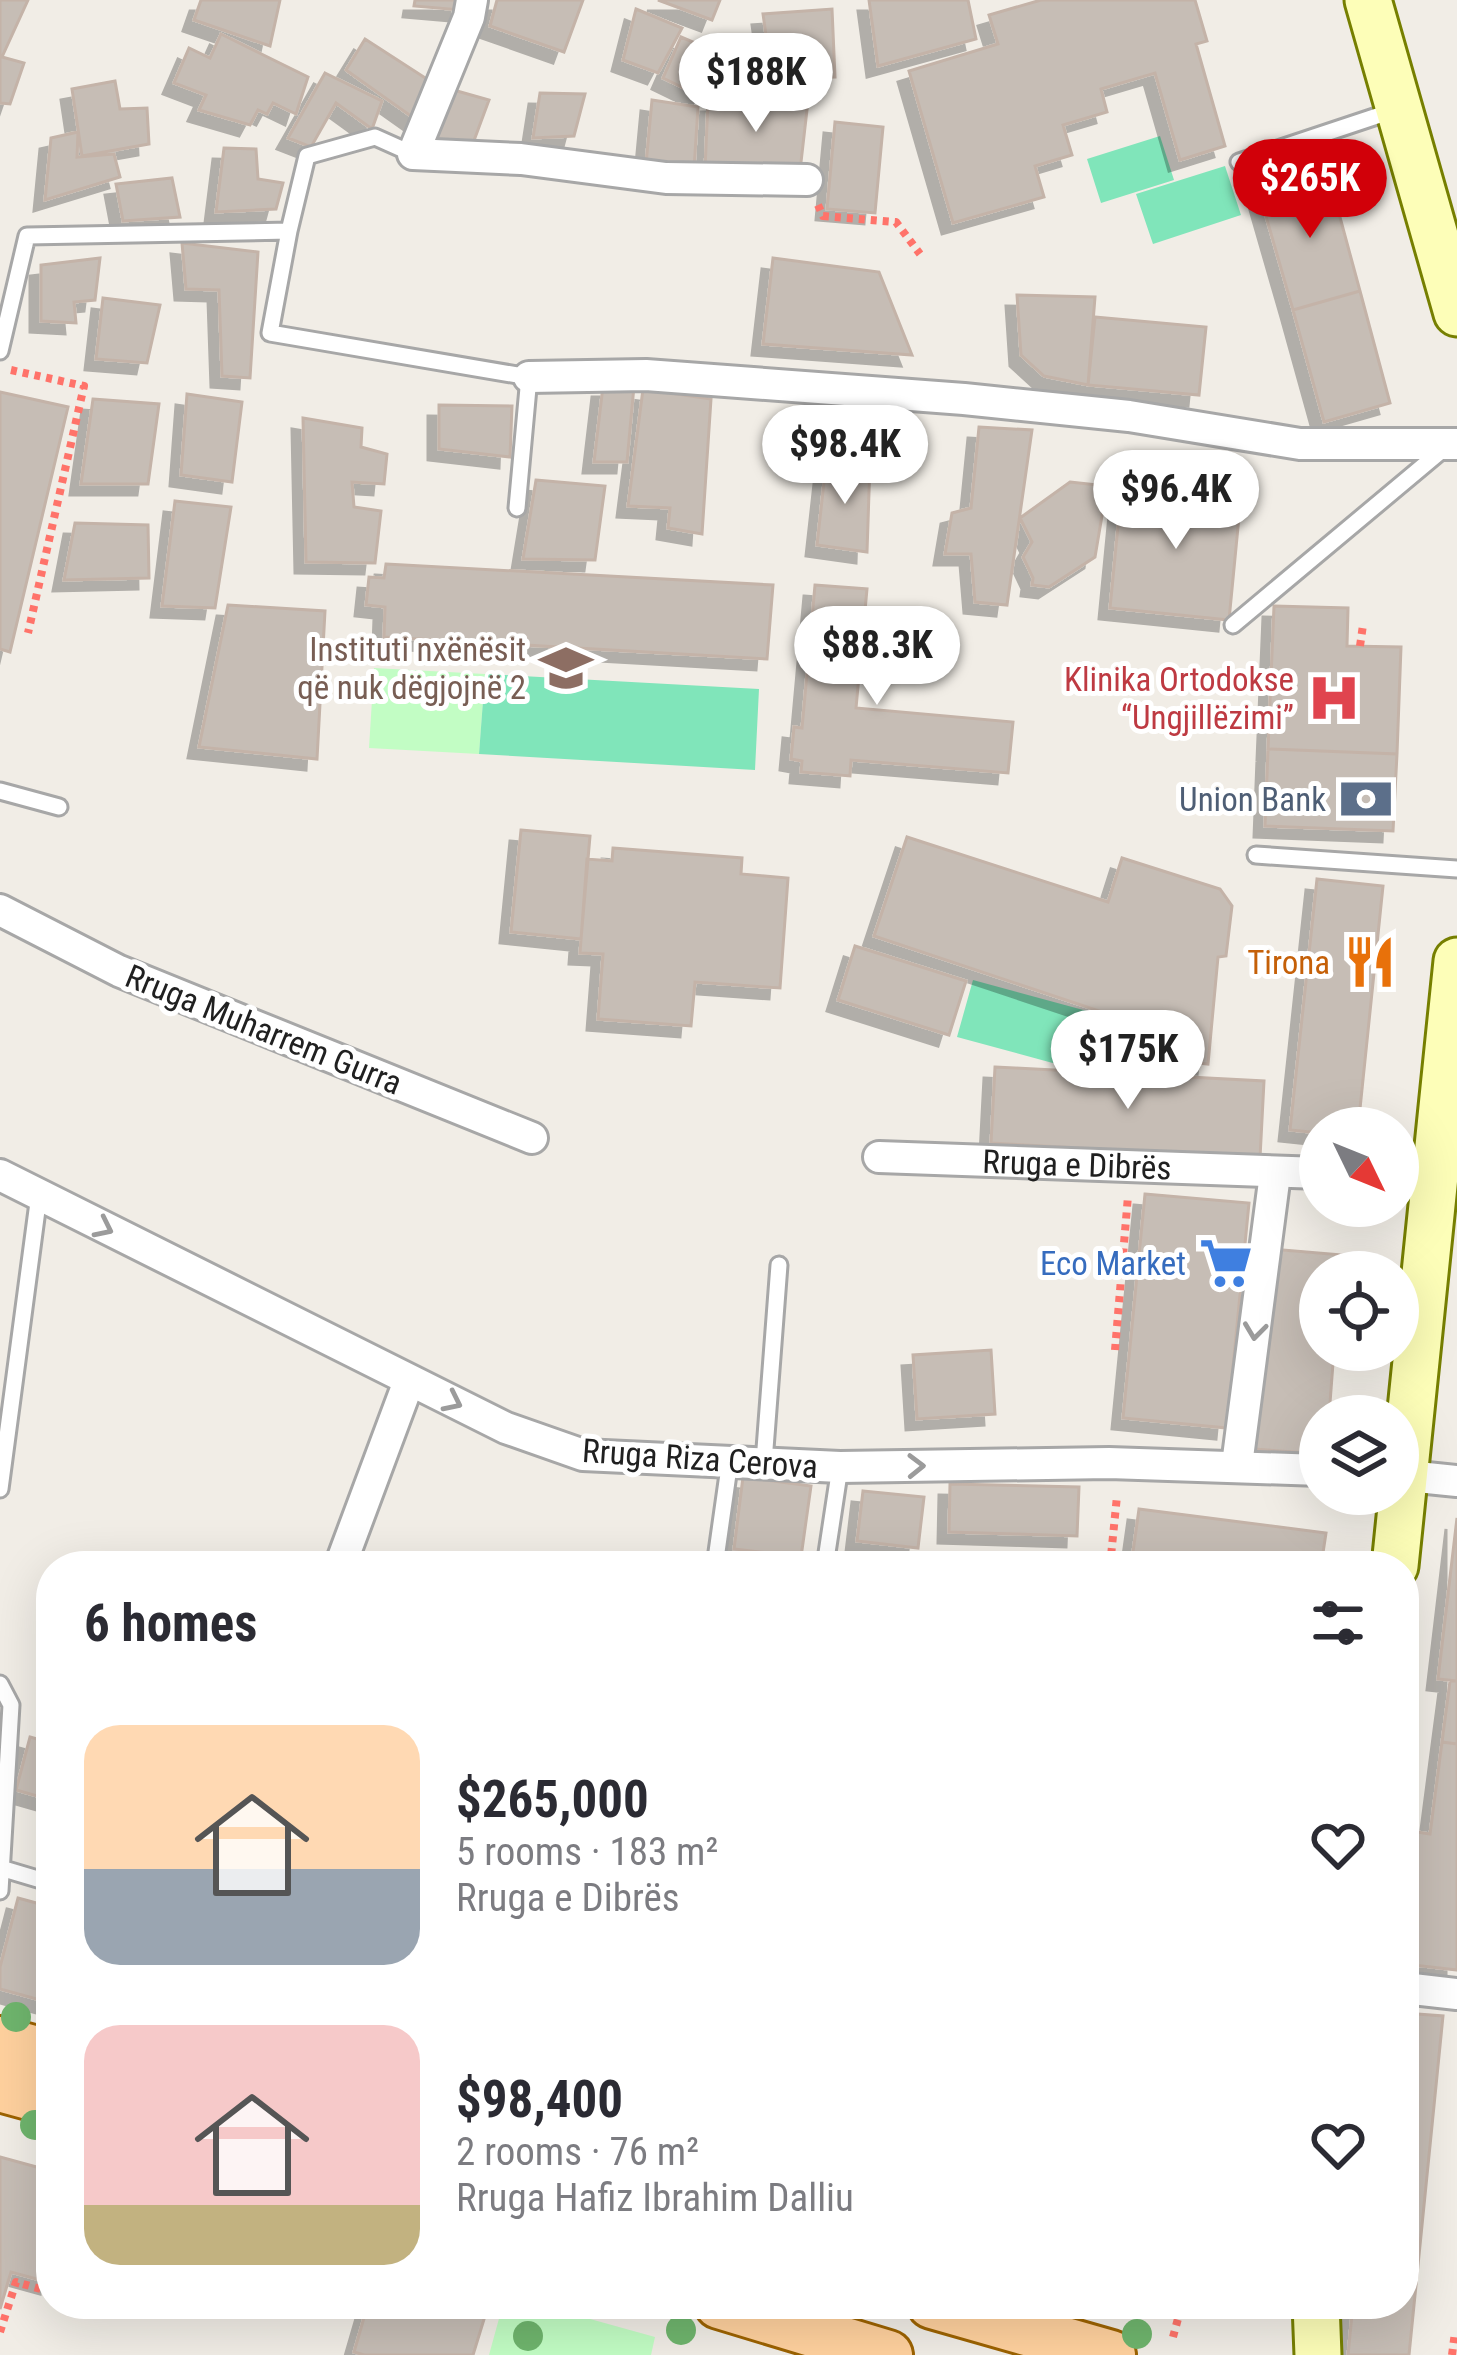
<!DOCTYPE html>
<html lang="en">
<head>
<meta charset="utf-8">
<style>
  :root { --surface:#fff; --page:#f2f2f3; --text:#2b2b33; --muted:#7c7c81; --accent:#d10009 }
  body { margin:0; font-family:"Roboto Condensed",sans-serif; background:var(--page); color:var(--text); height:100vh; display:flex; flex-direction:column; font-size:45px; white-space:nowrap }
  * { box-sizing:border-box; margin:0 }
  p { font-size:39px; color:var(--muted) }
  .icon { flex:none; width:66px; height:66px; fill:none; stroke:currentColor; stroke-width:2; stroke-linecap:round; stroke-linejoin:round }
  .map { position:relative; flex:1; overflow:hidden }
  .details { position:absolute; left:36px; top:1551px; width:1383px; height:768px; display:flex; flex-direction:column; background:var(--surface); border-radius:48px; box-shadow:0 12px 48px #0002 }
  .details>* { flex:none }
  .needle { width:78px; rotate:133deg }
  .fabs { position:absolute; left:1299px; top:1107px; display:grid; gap:24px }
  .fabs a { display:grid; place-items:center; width:120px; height:120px; border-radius:50%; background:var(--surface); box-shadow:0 12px 48px #0002; font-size:60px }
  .price { position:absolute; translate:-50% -102px; padding:0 27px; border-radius:42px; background:#fff; color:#222; font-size:39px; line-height:78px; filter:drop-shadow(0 3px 6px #0008) }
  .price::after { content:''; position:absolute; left:50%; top:72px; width:36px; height:27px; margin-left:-18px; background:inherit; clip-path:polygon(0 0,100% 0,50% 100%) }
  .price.on { background:var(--accent); color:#fff }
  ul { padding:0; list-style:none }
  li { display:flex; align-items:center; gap:36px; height:300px; padding:0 48px }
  li span { display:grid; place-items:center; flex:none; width:336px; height:240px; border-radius:36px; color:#555 }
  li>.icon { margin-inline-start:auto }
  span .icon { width:144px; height:144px; fill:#fffc; stroke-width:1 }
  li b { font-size:51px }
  h2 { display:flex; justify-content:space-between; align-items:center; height:144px; padding:0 48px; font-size:51px }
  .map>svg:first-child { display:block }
</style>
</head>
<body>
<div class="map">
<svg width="1457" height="2355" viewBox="0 0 1457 2355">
  <defs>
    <filter id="shadow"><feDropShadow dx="-11" dy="11" stdDeviation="0" flood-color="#0004"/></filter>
  </defs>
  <rect width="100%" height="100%" fill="#f1ede6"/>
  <path fill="#c2fdc4" d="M374,668L485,674L479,754L369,748Z
    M503,2304H536L655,2337L651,2355H489Z"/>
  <path fill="#80e5ba" d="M1160,136L1174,180L1101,203L1087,159Z
    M1225,166L1241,215L1153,244L1136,194Z
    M485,674L759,689L755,770L479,754Z
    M973,980L1098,1014L1082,1071L957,1037Z"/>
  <path fill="#c6bdb5" stroke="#c4b3a8" stroke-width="3" filter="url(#shadow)" d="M0,0H28L2,57L24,63L10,104L0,103Z
    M201,0H280L270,46L194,20Z
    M415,0H461L460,10L414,6Z
    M497,0H583L564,52L490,26Z
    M658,0H720L712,20Z
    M869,0H968L976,39L878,66Z
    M1041,0H1195L1207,41L1196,44L1225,146L1180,160L1155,73L1101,89L1107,112L1063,125L1072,155L1035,166L1044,197L953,223L909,71L998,44L989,15Z
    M636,9L682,28L658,73L623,60Z
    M832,9L835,77L772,78L763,14Z
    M221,34L308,77L296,114L273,103L267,114L258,110L250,125L199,110L206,95L174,83L189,48L210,58Z
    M681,37L721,54L702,97L663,78Z
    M365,39L430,81L415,119L346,70Z
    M325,73L382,101L372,129L336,103L311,147L288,138Z
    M115,81L120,109L147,108L149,144L82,156L72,89Z
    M450,89L489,100L472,146L430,142Z
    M540,93L585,94L574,136L533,138Z
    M652,100L698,107L694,169L646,164Z
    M708,101H808L800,171L705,169Z
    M835,122L883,127L875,213L827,209Z
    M78,132L77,157L114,154L120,177L45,200L51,138Z
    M224,148L256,149L258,179L283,183L276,209L216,212Z
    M1328,173L1360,291L1293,310L1259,192Z
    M172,178L180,217L123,221L116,184Z
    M182,243L258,252L250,378L222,376L219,290L186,289Z
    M100,258L95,300L74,302L76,323L41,321V265Z
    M773,258L879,272L912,355L763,344Z
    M1360,291L1390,403L1324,422L1293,310Z
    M1017,295L1095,297L1088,385L1044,376L1021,355Z
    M103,298L160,305L147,363L96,359Z
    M1095,317L1206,327L1199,395L1088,385Z
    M603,386H634L627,462H594Z
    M643,389L711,399L702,534L668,528L670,508L628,506Z
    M0,392L68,407L10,652L0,649Z
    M187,394L242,402L232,482L181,475Z
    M93,399L159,404L148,484H81Z
    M439,405L512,406L510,457L439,449Z
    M303,418L362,428L361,447L387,454L384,484L352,482L354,507L381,511L375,563L306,562Z
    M979,427L1032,430L1007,605L975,602L971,554H945L952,513L971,508Z
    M870,463L867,552L817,545L826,464Z
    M536,480L605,486L595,560L523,559Z
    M1070,482L1107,486L1095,557L1049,587L1032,585L1033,578L1023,557L1032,542L1020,518Z
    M1122,484L1241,496L1229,620L1110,608Z
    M175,501L231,507L215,608L162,606Z
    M75,523L148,525L149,578L64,580Z
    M386,564L773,585L767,659L384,637L385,607L366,605L369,577L384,578Z
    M815,585L867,589L856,708L1013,722L1008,773L851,760L850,776L801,772L802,761L791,759L794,727L802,728Z
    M228,605L325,611L317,759L199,747Z
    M1274,606L1348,608L1347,646L1401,647L1397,754L1268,749Z
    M1268,749L1397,754L1393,831L1265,826Z
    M521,830L590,836L581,939L511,932Z
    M907,837L1108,902L1122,858L1220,889L1232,906L1226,956L1218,957L1208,1064L1148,1058L1153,1029L874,936Z
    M613,848L742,858L741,874L788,878L780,988L695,982L691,1026L598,1019L603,954L580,953L587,859L612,861Z
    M1317,879L1383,886L1358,1128H1320V1133L1290,1130Z
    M855,946L966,981L949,1035L838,1000Z
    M995,1067L1264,1081L1260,1158L991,1143Z
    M1145,1194L1249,1203L1227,1428L1123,1418Z
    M1271,1249L1343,1255L1341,1272H1320V1350H1334L1329,1416H1320V1454L1254,1449Z
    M991,1350L995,1414L917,1419L913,1355Z
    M743,1477L811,1486L801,1557L734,1549Z
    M950,1484L1079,1487L1077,1536L949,1532Z
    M863,1491L924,1497L918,1548L857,1541Z
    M1139,1509L1326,1533L1321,1566H1131Z
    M1457,1518V1681L1438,1679Z
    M1450,1681H1457V1744L1442,1742Z
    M30,1737L51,1743V1800L16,1790Z
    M1442,1742L1457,1744V1970L1404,1964V1886L1411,1831L1430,1834Z
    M18,1898L51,1907V2003L0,1989V1967Z
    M1404,2013L1443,2016L1409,2355H1348L1353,2304H1404Z
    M0,2157L51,2171V2283L11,2272L0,2309Z
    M368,2304H444L485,2316L473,2355H364L354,2352Z"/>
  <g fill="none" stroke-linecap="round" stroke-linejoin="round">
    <g stroke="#a7a7a7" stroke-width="21">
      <path id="service" d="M1239,162L1395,110
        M289,231L307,156L375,137L413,154
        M0,351L27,236L289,231L270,333L529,377L517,508
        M1233,625L1447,446
        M0,791L59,807
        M1256,855L1457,869
        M764,1462L779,1265
        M0,1489L39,1195
        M715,1566L730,1460
        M825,1566L840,1467
        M0,1684L11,1705L0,1891
        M4,1869L51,1883"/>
    </g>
    <g stroke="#a7a7a7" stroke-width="36">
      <g id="minor">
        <path d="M472,0L469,17L413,154L521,159L666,178L807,180"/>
        <path d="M529,377L646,375L964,399L1129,416L1300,444H1457"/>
        <path d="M0,910L119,971L532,1138"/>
        <path id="s1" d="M879,1157L1320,1173"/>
        <path d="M1398,1173L1436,1172"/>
        <path d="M0,1175L506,1428L583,1455L840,1467L1109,1463L1320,1470"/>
        <path d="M1237,1465L1275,1174"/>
        <path d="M1398,1475L1457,1481"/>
        <path d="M340,1566L409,1381"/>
        <path d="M1404,1988L1457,1994"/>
      </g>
    </g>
    <g stroke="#767f00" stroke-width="51">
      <path id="secondary" d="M1368,0L1457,313
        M1395,1566L1457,961
        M1316,2304L1318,2355"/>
    </g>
    <g stroke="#9d6300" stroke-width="54">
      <path id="primary" d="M0,2041L51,2055
        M0,2087L51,2101
        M719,2304L888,2355
        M932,2304L1111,2355"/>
    </g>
    <path stroke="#ff736a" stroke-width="8" stroke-dasharray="6 6" stroke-linecap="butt" d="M818,205L823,216L896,222L920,254
      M11,370L84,386L28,633
      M1360,646L1363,625
      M1115,1350L1128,1196
      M1110,1566L1117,1496
      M0,2332L16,2282L51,2292
      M1173,2337L1182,2304
      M1452,2355L1455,2332"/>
    <use href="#service" stroke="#fff" stroke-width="15"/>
    <use href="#minor" stroke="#fff" stroke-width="30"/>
    <use href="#secondary" stroke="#fdfeb8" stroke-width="45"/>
    <use href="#primary" stroke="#ffd19e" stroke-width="48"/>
  </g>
  <g fill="#6fb56d">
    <circle cx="16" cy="2017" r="15"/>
    <circle cx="35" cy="2125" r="15"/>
    <circle cx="681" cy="2330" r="15"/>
    <circle cx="1137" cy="2334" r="15"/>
    <circle cx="528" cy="2336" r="15"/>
  </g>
  <defs><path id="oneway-chevron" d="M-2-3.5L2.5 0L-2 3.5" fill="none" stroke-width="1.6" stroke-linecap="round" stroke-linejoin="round" transform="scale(3)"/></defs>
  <g stroke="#9b9b9b">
    <use href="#oneway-chevron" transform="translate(104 1228) rotate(26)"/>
    <use href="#oneway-chevron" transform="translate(1255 1331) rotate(97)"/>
    <use href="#oneway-chevron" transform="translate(453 1402) rotate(26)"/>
    <use href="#oneway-chevron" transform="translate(916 1466) rotate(-1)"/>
  </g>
  <defs>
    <g id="school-bare" transform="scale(4.14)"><path d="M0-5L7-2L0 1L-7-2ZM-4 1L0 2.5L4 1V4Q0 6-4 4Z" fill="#8d6e63" stroke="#fff" stroke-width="2.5" paint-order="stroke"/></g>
    <g id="hospital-bare" transform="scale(4.14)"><path d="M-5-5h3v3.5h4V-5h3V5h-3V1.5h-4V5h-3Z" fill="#e0444e" stroke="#fff" stroke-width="2.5" paint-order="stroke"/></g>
    <g id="bank-bare" transform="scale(4.14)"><path d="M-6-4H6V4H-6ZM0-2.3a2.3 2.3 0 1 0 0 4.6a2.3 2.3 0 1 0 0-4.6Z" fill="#5c6f8a" stroke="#fff" stroke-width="2.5" paint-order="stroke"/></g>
    <g id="restaurant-bare" transform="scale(4.14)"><path d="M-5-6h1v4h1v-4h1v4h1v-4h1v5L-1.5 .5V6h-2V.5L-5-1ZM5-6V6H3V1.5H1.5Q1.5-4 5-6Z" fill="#e8710a" stroke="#fff" stroke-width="2.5" paint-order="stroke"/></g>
    <g id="supermarket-bare" transform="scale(4.14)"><path d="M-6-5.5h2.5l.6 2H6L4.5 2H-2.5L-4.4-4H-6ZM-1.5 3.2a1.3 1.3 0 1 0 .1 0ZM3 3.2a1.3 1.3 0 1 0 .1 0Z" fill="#3f7fe0" stroke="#fff" stroke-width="2.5" paint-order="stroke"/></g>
  </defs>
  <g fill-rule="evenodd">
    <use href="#school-bare" x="566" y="668"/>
    <use href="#hospital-bare" x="1334" y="698"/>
    <use href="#bank-bare" x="1366" y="799"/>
    <use href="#restaurant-bare" x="1370" y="962"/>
    <use href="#supermarket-bare" x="1226" y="1263"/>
  </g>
  <g text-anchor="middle" stroke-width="10" stroke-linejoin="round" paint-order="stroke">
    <g font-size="33" fill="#785e54" stroke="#fff" text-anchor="end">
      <text x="526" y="661">Instituti nxënësit<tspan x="526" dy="38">që nuk dëgjojnë 2</tspan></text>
    </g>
    <g font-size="33" fill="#be3a42" stroke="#fff" text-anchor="end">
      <text x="1294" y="691">Klinika Ortodokse<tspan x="1294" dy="38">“Ungjillëzimi”</tspan></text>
    </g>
    <g font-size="33" fill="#4e5e75" stroke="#fff" text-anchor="end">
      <text x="1326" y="811">Union Bank</text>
    </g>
    <g font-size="33" fill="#c56008" stroke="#fff" text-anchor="end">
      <text x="1330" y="974">Tirona</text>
    </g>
    <g font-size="33" fill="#202020" stroke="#fff">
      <text transform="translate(264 1029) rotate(22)" y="12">Rruga Muharrem Gurra</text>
      <text dy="12" stroke="none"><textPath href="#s1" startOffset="198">Rruga e Dibrës</textPath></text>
      <text transform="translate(700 1458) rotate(4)" y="12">Rruga Riza Cerova</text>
    </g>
    <g font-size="33" fill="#366cbe" stroke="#fff" text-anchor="end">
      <text x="1186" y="1275">Eco Market</text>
    </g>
  </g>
</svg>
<div class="fabs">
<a><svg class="needle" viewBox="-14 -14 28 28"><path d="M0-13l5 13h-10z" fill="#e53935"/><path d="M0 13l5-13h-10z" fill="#7c7c81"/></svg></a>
<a><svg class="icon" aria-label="locate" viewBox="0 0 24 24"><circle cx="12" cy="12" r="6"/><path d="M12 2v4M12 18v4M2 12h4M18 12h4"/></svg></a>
<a><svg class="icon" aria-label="layers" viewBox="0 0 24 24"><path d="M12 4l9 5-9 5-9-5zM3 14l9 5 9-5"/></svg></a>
</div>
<b class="price" style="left:756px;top:135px">$188K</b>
<b class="price on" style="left:1310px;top:241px">$265K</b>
<b class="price" style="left:845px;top:507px">$98.4K</b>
<b class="price" style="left:1176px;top:552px">$96.4K</b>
<b class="price" style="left:877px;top:708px">$88.3K</b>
<b class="price" style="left:1128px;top:1112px">$175K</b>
<section class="details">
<h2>6 homes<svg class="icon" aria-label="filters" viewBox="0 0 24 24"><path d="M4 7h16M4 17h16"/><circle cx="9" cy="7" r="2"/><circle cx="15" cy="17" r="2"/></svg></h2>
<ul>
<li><span style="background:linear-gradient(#ffd9b3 60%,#9aa5b1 0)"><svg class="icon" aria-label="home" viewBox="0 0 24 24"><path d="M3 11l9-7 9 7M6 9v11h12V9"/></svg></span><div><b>$265,000</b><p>5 rooms · 183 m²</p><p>Rruga e Dibrës</p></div><svg class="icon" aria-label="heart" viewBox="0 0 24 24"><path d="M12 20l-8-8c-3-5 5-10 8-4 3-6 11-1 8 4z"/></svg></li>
<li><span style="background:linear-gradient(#f6c9c9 75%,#c2b280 0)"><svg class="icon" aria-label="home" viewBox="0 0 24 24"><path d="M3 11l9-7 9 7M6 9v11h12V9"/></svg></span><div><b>$98,400</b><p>2 rooms · 76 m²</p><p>Rruga Hafiz Ibrahim Dalliu</p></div><svg class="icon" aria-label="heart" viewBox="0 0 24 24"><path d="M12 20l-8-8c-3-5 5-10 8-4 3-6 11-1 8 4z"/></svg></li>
</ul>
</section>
</div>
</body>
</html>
